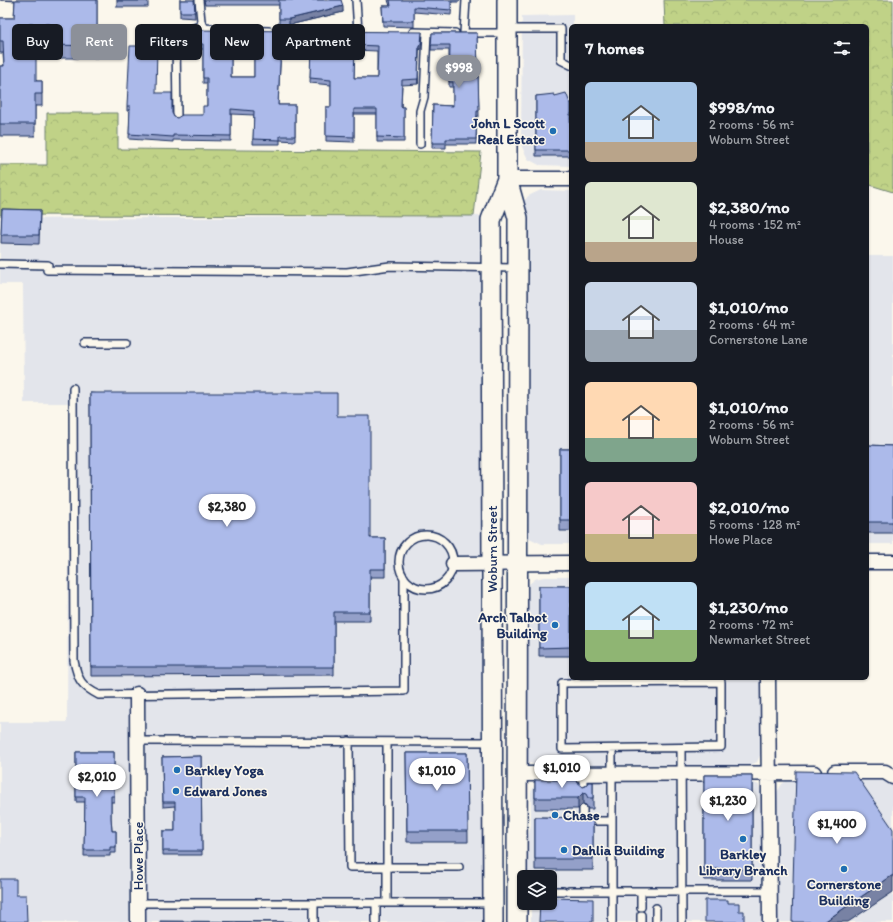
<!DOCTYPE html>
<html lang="en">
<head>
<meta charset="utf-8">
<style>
  :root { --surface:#171b24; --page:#242831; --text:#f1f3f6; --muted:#9ea1a6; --accent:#8c9099 }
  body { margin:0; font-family:Itim,sans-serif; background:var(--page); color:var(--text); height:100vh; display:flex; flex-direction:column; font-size:15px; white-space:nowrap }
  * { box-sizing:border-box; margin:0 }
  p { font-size:13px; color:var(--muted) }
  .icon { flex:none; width:22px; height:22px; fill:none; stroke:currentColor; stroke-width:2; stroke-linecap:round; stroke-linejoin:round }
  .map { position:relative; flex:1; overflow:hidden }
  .drawer { position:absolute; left:569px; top:24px; width:300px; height:656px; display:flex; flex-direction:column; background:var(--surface); border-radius:6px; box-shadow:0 1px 3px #0004 }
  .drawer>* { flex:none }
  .banner { position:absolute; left:12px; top:24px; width:380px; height:36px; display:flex; gap:8px }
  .controls { position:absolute; left:517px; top:870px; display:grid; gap:8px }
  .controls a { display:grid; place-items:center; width:40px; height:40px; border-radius:6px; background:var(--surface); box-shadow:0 1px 3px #0004; font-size:20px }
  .price { position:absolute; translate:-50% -34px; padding:0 9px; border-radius:14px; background:#fff; color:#222; font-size:13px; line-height:26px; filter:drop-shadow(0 1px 2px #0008) }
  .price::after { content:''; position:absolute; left:50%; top:24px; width:12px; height:9px; margin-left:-6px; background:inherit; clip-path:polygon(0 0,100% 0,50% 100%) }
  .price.selected { background:var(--accent); color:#fff }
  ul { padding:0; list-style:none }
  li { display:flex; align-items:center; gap:12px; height:100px; padding:0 16px }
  li span { display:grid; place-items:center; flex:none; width:112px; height:80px; border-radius:6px; color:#555 }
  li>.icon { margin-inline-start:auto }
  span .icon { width:48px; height:48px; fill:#fffc; stroke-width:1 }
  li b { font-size:17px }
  h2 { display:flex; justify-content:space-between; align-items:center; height:48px; padding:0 16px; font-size:17px }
  .pill { padding:0 14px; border-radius:6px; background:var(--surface); box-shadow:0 1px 3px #0004; font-size:14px; line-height:36px }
  .pill.selected { background:var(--accent); color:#fff }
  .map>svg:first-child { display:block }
</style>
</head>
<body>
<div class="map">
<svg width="893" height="922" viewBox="0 0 893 922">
  <defs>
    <pattern id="forest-crowns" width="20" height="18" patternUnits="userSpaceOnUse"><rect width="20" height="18" fill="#c0d287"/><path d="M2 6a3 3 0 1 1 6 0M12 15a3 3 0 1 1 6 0" fill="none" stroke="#a4b577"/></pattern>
  </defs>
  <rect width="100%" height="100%" fill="#fbf7ec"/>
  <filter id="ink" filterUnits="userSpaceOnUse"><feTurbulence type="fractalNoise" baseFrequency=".025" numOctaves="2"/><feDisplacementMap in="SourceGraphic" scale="8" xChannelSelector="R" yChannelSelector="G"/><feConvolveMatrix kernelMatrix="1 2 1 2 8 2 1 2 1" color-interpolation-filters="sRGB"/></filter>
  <g filter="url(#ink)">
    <path fill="#e3e5eb" d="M573,15V26H571V166L539,165L528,159L521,145L522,16Z
      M541,190L571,191V544H542L529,538L525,532L523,203L528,196Z
      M487,216L486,922H0V722H67L69,403H24L23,284H0V219Z
      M867,256H893V544H867Z
      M544,577H571V678H761V753L757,762L749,766L534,765L527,761L524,753V592L528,585L535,579Z
      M789,779L884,780L893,783V922H777V792L782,784Z
      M541,781L752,782L759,785L761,792L762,922H531V903H550V877H526L524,851L531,825V792L535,785Z"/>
    <path fill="url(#forest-crowns)" stroke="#6e8072" d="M664,0H893V192L867,184V26H665Z
      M47,113H118V149L481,152L474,216L0,215V165H47Z"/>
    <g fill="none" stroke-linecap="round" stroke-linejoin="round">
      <g stroke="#1b2f5e" stroke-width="10">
        <path id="service" d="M199,0L201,21L205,28L227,30L269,31
          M356,0L358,32
          M507,29H561V60L571,65
          M413,32L455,33
          M464,33L466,0
          M469,33H507
          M177,118L176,35L202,25
          M420,144V111L424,97L427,33
          M0,264L48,265
          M47,270L347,272L390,266L517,268
          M85,343H127
          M73,388L74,661C78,680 81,686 99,695L404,691V577
          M399 562a27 27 0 1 1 54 0a27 27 0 1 1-54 0Z
          M721,682V747L562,749V683Z
          M138,741L492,742
          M349,741L350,867H459
          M681,748L682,922
          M583,774V793
          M583,809V821H612
          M550,891H563
          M569,891H769
          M641,891V907
          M138,903H492
          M314,903V922
          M376,903V922
          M387,903V742
          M656,908V922
          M612,922V749
          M641,922V915"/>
      </g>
      <g stroke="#1b2f5e" stroke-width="17">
        <path id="minor" d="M507,179H571
          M867,562H893
          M453,564L571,563
          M768,678L770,922
          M137,694L138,922
          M835,772H885L893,777
          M517,774L814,773"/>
      </g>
      <g stroke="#1b2f5e" stroke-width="22">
        <path id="secondary" d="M507,0V179L518,218L517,922
          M493,922L491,220L507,179"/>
      </g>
      <use href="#service" stroke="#fbf7ec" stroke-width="7"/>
      <use href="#minor" stroke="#fbf7ec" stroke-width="14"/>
      <use href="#secondary" stroke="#fbf7ec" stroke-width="19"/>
    </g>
    <path fill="#94a0c9" stroke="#1b2f5e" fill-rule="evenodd" d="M0,0H97V58H50V36H29V45L36,81H42V106H35V136H0V66H4L3,53H0V18H14L15,1Z
      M117,0H148V7H117Z
      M180,0H194L195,18L180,17Z
      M204,0H341L343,12L289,25H279V5H205Z
      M388,0H460L459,2H452L451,15L414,12V27L383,26L382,6H390Z
      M189,30L421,49L419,50L418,84L402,85L401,107H404V142H377V114H354V142L326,141V107H331V85L310,83L311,50L281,49L278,105H295V141L280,140V144H253L254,115L231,114V141L173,140V142L129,139L130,111H127V106L156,93L172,113L174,117L177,118L203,115L207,106V83H203V49H189ZM231,50H254V77H231ZM355,50L377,51V78H354Z
      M432,33H477L479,116H477L476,144H446V148H432L433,105L453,106V87H449V50H431Z
      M536,96H555L571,103V119H570V137H571V156H536Z
      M2,209L40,210L39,244L1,243Z
      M90,393L337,416L370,538H385V577H370V621H334V675L91,676Z
      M867,445L893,446V533H867Z
      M560,449H571V531H560Z
      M539,586H571V656H539Z
      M76,752H114V802H111V818L112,831H116V853H110V856H84L85,802H76Z
      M406,753H467L468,842H407Z
      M201,756L202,855H163V831H175V806L163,807L162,757Z
      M704,775H752V880H704Z
      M535,780L583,787L593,782V809H588L586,805L583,804L578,809H535Z
      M535,817L593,818V870H535Z"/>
    <path fill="#7882a4" stroke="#1b2f5e" d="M343,6V12L289,25V19Z
      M422,32L421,49L419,50L418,84L419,45Z
      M583,793V804L578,809V798Z
      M893,875V892L848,922H824Z"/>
    <path fill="#acbaea" stroke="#1b2f5e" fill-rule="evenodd" d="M15,0H97V46L50,45V24H29V45L36,46V81H42V94H35V124H0V66H4L3,41H0V18H14Z
      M117,0H148V1H117Z
      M180,0H194L195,12H180Z
      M279,0H341L343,6L289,19H279Z
      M390,0H451V10L414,7V21H383L382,6H391Z
      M189,30H191L422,32L421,44L419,45L418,79L402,80L401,107H404V138L377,137V109H354V137L326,136V107H331V80L310,78L311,45L281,44L278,105H295V136H280V140L253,139L254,111L231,109V136L173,135V137L129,134L130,106H127L130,46H157L156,93H172V113L174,117L177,118L182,115H203V106H207V78H203V44H189ZM231,45H254V77H231ZM355,45L378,46L377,78H354Z
      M432,33H477L479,111H477L476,139H446V143H432L433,105L453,106V82H449L450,45H431Z
      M566,93L570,103H571V114H570L571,150H536V96L554,94L555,96Z
      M2,209L40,210L39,235H1Z
      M90,393H337V416H370V538H385V569H370V612H334V667H91Z
      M867,445L893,446V522H867Z
      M560,449H571V520H560Z
      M539,586H571V647L539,648Z
      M76,752H114V796H111V818L112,831H116V847H110V850H84L85,797H76Z
      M406,753H467L468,831H407Z
      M201,756L202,851H163V831H175V802H163L162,757Z
      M796,771L854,772L893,829V875L824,922H792Z
      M704,775H752V869H704Z
      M535,780H575L583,787L586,786L588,782H593V798H588L586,794L583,793L578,798H535Z
      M535,817L593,818V859H535Z
      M0,879H16V895H26L27,922H0Z
      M550,898L593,899V922H539L540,903H550Z
      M705,900H728V903H739V911H744V922H705Z
      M160,921L292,922H160Z"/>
  </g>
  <g fill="#1f6fb2" stroke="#fbf7ec" stroke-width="1.5">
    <circle cx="553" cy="131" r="4"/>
    <circle cx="555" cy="625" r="4"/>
    <circle cx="177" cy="770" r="4"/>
    <circle cx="176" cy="791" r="4"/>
    <circle cx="555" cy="815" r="4"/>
    <circle cx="743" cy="839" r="4"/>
    <circle cx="564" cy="850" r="4"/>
    <circle cx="844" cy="869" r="4"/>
  </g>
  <g text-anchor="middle" stroke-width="3" stroke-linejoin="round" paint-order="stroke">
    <g font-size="14" font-weight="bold" fill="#1b2f5e" stroke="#fbf7ec" text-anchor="start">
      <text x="545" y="128" text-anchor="end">John L Scott<tspan x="545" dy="16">Real Estate</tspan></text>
      <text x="547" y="622" text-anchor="end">Arch Talbot<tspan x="547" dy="16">Building</tspan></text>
      <text x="185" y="775">Barkley Yoga</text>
      <text x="184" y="796">Edward Jones</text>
      <text x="563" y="820">Chase</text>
      <text x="572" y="855">Dahlia Building</text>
      <text x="743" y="859" text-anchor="middle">Barkley<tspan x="743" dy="16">Library Branch</tspan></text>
      <text x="844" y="889" text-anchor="middle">Cornerstone<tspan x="844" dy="16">Building</tspan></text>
    </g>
    <g font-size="14" fill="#1b2f5e" stroke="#fbf7ec">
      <text transform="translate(492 549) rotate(-90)" y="5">Woburn Street</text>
      <text transform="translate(138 856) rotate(-90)" y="5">Howe Place</text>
    </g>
  </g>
</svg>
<div class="controls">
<a><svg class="icon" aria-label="layers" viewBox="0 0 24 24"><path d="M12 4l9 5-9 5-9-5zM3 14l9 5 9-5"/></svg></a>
</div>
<b class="price selected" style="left:459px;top:89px">$998</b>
<b class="price" style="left:227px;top:528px">$2,380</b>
<b class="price" style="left:562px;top:789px">$1,010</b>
<b class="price" style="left:437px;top:792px">$1,010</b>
<b class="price" style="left:97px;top:798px">$2,010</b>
<b class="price" style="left:728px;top:822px">$1,230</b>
<b class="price" style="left:837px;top:845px">$1,400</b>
<div class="banner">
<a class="pill">Buy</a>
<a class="pill selected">Rent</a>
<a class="pill">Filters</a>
<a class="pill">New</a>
<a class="pill">Apartment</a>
</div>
<section class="drawer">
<h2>7 homes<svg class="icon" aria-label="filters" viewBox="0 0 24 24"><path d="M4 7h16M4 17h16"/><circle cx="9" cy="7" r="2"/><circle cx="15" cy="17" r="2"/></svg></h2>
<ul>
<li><span style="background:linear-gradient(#a9c7e8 75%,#b9a48a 0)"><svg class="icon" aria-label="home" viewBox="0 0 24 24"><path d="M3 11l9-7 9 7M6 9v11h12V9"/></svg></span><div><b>$998/mo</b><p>2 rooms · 56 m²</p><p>Woburn Street</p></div></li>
<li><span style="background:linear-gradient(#dfe7d0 75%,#b9a48a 0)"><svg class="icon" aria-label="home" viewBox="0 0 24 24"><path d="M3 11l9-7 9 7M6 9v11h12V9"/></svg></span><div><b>$2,380/mo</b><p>4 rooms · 152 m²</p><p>House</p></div></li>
<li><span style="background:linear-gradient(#c9d6e8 60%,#9aa5b1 0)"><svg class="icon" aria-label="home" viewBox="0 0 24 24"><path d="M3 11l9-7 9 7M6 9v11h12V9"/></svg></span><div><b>$1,010/mo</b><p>2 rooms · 64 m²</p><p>Cornerstone Lane</p></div></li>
<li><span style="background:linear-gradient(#ffd9b3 70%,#7fa58c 0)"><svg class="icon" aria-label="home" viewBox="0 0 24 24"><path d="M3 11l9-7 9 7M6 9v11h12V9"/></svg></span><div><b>$1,010/mo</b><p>2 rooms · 56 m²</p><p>Woburn Street</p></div></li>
<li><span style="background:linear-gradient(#f6c9c9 65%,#c2b280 0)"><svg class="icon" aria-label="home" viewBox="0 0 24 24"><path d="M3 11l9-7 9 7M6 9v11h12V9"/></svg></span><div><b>$2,010/mo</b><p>5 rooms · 128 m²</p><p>Howe Place</p></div></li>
<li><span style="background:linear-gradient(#bfe0f5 60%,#8fb573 0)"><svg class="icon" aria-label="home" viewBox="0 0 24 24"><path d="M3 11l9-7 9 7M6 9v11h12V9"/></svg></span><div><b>$1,230/mo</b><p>2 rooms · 72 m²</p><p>Newmarket Street</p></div></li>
</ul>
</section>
</div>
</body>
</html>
